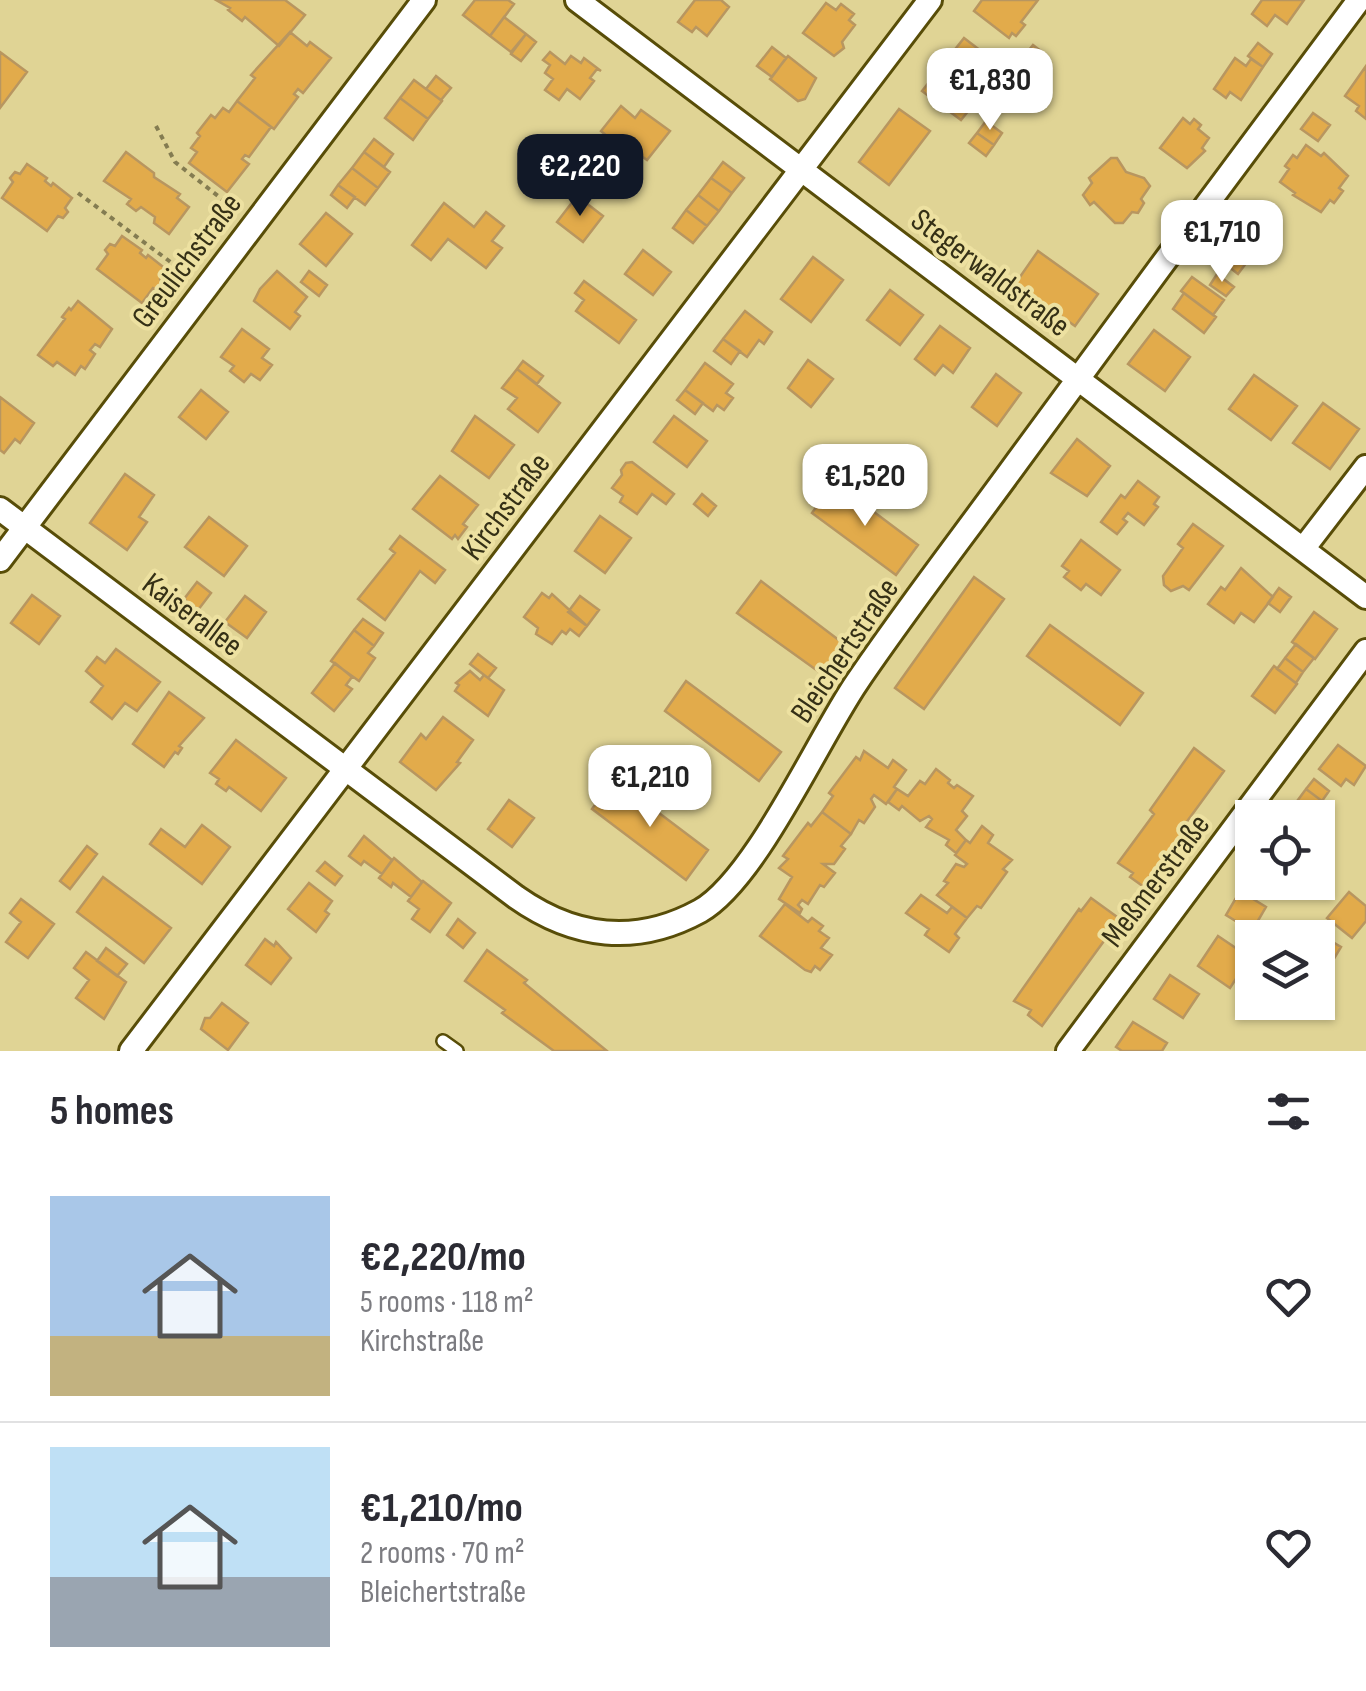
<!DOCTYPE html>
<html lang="en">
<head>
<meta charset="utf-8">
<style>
  :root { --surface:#fff; --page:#f2f2f3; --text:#2b2b33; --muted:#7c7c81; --line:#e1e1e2; --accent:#111827 }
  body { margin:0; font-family:"Sofia Sans Condensed",sans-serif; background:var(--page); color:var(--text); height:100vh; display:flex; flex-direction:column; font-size:38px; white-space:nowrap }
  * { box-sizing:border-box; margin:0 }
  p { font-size:32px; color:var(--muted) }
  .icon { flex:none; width:55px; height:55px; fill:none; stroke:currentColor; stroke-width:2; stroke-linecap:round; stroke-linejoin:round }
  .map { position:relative; height:1051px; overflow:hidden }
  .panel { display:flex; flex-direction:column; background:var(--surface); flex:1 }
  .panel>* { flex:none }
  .buttons { position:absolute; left:1235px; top:800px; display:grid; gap:20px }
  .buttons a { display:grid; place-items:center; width:100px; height:100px; border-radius:0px; background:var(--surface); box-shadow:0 2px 8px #0004; font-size:50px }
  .price { position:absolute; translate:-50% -85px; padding:0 22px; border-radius:20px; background:#fff; color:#222; font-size:32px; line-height:65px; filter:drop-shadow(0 2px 5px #0008) }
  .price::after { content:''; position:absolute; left:50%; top:60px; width:30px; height:22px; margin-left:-15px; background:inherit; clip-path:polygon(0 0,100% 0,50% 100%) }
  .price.active { background:var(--accent); color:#fff }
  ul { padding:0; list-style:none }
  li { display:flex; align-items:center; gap:30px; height:250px; padding:0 50px }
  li+li { border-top:2px solid var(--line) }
  li span { display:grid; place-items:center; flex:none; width:280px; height:200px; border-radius:0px; color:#555 }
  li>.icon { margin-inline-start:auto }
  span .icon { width:120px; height:120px; fill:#fffc; stroke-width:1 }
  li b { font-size:42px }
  h2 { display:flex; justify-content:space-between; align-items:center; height:120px; padding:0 50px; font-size:42px }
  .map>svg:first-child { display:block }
</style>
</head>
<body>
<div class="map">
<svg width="1366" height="1051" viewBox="0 0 1366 1051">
  <rect width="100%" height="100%" fill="#e0d495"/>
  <path fill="#e2ab4b" stroke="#b89660" stroke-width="2.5" d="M216,0H285L305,15L279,46L245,17L242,21L228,10L230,8Z
    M475,0H508L514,4L490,36L463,15Z
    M695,0H721L729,7L707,36L696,27L692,32L678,22Z
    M982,0H1038L1021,22L1025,25L1016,36L1012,33L1009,38L974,11Z
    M1262,0H1304L1287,24L1275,15L1267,26L1252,14Z
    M826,3L836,10L841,4L854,14L849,20L855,25L842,42L844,48L834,56L803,33Z
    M504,17L526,34L511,52L490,36Z
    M290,32L307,46L310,42L331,58L303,93L298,89L294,94L298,97L274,129L237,101L255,78L251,75Z
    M526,34L536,42L521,61L511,54Z
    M964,38L1002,67L992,80L987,77L973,95L978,99L961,120L922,91Z
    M1258,43L1272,54L1263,67L1248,56Z
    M1033,45L1046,55L1033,72L1020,61Z
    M772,47L786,58L772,77L757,66Z
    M0,52L27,72L0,108Z
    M550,52L565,64L571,56L581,63L584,58L601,71L597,69L590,78L594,81L580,99L567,89L559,100L545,90L553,79L545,73L550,65L543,60Z
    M788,56L816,78L805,99L798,101L770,79Z
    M1235,58L1246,66L1251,59L1263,67L1241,100L1230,92L1226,98L1214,89Z
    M1366,66V119L1356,111L1359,106L1345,96Z
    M436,76L451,88L441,100L426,89Z
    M414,80L442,101L428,119L400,98Z
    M400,98L428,119L413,140L385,118Z
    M237,101L271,127L249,157L245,155L242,159L249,164L227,192L189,163L197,152L191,148L200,136L197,133L211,115L215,118L223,108L229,112Z
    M621,106L635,118L641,110L670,131L647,160L632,149L628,154L601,131Z
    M899,109L930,131L889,185L859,162Z
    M1313,113L1330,125L1318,141L1301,129Z
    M1183,118L1190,124L1194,119L1201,125L1198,129L1209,138L1202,148L1205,151L1187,168L1160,148Z
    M986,121L1002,133L994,145L977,133Z
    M977,133L994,145L986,156L969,143Z
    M374,139L393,154L384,167L364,152Z
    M1306,145L1321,156L1324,153L1348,176L1339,188L1343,191L1334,203L1330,200L1321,212L1293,195L1295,193L1280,182L1289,169L1285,166L1293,155L1297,158Z
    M126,152L154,173V177L180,194L177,198L189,207L169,234L154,223L155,217L141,207L136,211L127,204L131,199L104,181Z
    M364,152L390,172L378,188L352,168Z
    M1111,158H1117L1126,172L1144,178L1150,186L1141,199L1144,203L1138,213L1132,212L1123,223H1115L1094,202L1090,205L1083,195L1092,183L1089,178Z
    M723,162L744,178L732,193L711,178Z
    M27,164L47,178L45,181L51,186L53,183L72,198L65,208L68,212L63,218L58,216L47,231L2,198L13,182L10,178L15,172L20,174Z
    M352,168L378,188L365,205L338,185Z
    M711,178L732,193L719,211L698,195Z
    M338,185L355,197L347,208L331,195Z
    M698,195L719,211L707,226L686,210Z
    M577,196L603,216L583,242L557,222Z
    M444,203L474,227L486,212L504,226L492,241L502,248L486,268L448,239L431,260L412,245Z
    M1246,204L1270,222L1248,250L1253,254L1238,274L1210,252Z
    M686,210L707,226L693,243L673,228Z
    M326,213L352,234L326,266L300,244Z
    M122,236L142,250L140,253L146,258L148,255L167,270L160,279L163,284L158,290L153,288L142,303L97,269L108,254L105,250L110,244L115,246Z
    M643,250L671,272L653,295L625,274Z
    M1038,251L1098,294L1075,326L1015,284Z
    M813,257L843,280L811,322L781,299Z
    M277,271L307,297L295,312L300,316L290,329L254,301L260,289Z
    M309,271L327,285L319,296L301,282Z
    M1217,274L1234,287L1226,296L1210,285Z
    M1192,277L1224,300L1213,315L1181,291Z
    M584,281L636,320L619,343L576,311L584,300L575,293Z
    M890,290L923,315L900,345L867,320Z
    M1184,293L1216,317L1204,333L1173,309Z
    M78,301L112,329L100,347L95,344L90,350L95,354L85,369L81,366L75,375L57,362L53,366L38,355L65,319L62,317L69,308L71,310Z
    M745,311L772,332L764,344L759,340L747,357L723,339Z
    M940,326L970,348L953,373L943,365L935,375L915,359Z
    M242,329L269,349L262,358L272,365L260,380L251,374L244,382L230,371L234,366L221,357Z
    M1154,330L1190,357L1165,391L1128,364Z
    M723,339L740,351L731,364L714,351Z
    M808,360L833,379L811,407L788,388Z
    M523,361L543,376L537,384L517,369Z
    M705,363L733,384L726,393L733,398L724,410L717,405L713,411L685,390Z
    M517,369L560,403L538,432L508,409L517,398L502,388Z
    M996,374L1021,393L997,426L972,407Z
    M1254,375L1297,406L1271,440L1229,409Z
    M201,390L228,412L206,439L179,417Z
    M685,390L703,403L695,414L677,400Z
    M0,397L34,423L20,443L15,439L4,453L0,450Z
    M1323,403L1359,429L1330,469L1293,443Z
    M475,416L514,445L489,478L452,451Z
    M674,416L707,441L687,467L654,442Z
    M1077,439L1110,466L1087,496L1051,473Z
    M632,462L674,494L666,504L652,494L637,514L620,502L623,496L612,488L622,475L621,470L626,463Z
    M125,474L154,495L139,517L147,522L127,550L90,523Z
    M440,476L478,505L463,524L467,527L458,539L455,535L452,539L413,509Z
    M1138,481L1159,497L1154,504L1158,507L1144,525L1128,513L1123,519L1127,522L1117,534L1101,522L1121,495L1125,498Z
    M834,482L918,545L896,575L812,513Z
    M702,494L716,506L708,516L694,504Z
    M600,516L631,538L605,573L575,551Z
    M209,517L247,546L224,576L185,547Z
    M1193,524L1223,546L1189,590L1183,586L1171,591L1164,585L1163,576L1183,548L1178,544Z
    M400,536L445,570L435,583L420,571L385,620L358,599L395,553L390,549Z
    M1081,540L1120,570L1101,595L1086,584L1081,590L1064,577L1069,571L1062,566Z
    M1241,568L1273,597L1254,622L1241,613L1234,623L1208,604L1221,587L1225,590Z
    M974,577L1004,599L924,709L895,688Z
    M761,581L844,644L822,674L737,613Z
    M197,582L211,593L198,610L184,599Z
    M1279,588L1291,597L1280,612L1268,603Z
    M542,593L549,598L552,594L587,626L579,636L570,629L566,634L562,631L552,644L536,634L538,628L524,617Z
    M32,595L60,616L39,644L11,623Z
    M245,596L266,612L247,638L225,622Z
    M580,596L599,610L587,626L568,612Z
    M1314,612L1337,629L1315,659L1292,642Z
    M363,619L383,633L374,646L354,630Z
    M1050,625L1143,693L1120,725L1027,656Z
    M354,630L374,646L368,653L375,658L359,681L331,661Z
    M1296,644L1314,658L1303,672L1285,658Z
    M116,649L160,682L137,711L125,703L112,719L91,702L103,686L86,671L97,657L105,663Z
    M478,654L496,668L488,678L470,664Z
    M1285,658L1303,672L1296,683L1277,669Z
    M335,663L352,677L346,685L352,689L334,711L312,693Z
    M1274,666L1297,684L1275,713L1252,696Z
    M470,671L480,680L484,675L504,690L488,716L455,691L459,685L456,683Z
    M686,681L781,752L759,781L665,711Z
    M169,692L204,718L179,746L182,748L178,754L175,752L164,767L133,744Z
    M443,717L473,740L457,762L460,763L436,790L400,762L421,734L426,739Z
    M236,740L286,778L261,811L229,787L226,791L216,784L219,779L210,773Z
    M1338,745L1366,766L1354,785L1346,779L1341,786L1319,769Z
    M1194,748L1224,771L1180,831L1184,834L1144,887L1130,877L1133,873L1118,863L1154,814L1150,810Z
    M864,751L888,768L893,760L906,770L894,787L897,789L886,804L874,795L871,799L875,807L864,823L859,820L851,834L822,812L833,796L829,793L856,757L860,760Z
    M936,769L950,780L948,783L954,788L957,785L973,796L962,811L967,816L956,830L966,840L956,853L946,845L949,840L926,827L932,819L929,816L920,821L902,806L899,810L888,802L897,789L908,796L920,781L925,784Z
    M614,779L708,850L686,880L592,809Z
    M1314,779L1329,791L1322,801L1306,789Z
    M1306,789L1330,807L1322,818L1329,823L1321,833L1318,831V818H1296L1289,812Z
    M509,800L534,818L512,847L488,829Z
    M822,812L851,834L841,846L845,849L834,864H823L835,873L824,887L820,885L808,904L802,900L798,905L802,909L800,913L779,899L792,877L779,868L788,859L783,856L808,823L811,826Z
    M202,825L230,847L202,884L150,844L161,829L185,847Z
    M982,826L993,835L988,843L1012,860L1003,869L1007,872L981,908L977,906L967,918L937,895L948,883L944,881L956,864L964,867L967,864L955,855L966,840L970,843Z
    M364,836L392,860L382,874L364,861L361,865L349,856Z
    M87,846L97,854L70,889L60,881Z
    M394,858L422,882L411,897L393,883L391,887L379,878Z
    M325,862L342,876L335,885L317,871Z
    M103,877L171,928L144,963L77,912Z
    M423,881L451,903L430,932L412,919L419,909L408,901Z
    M309,883L332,901L325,911L329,914L316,932L288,909Z
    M1240,891L1266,907L1252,931L1226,915Z
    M1349,892L1366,906V921L1352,938L1327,918Z
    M921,895L947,913L952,907L967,918L955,934L959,938L949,952L925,935L929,929L906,913Z
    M1091,898L1120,919L1042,1026L1028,1015L1031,1010L1014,1001L1079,909L1081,911Z
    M21,899L54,924L28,958L6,942L21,922L10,913Z
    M785,904L808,922L812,918L823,926L819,931L829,938L821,948L832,955L820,970L815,966L811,972L805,970L760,936Z
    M458,919L475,933L463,948L447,935Z
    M1307,927L1341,947L1320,982L1318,938H1300Z
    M1218,936L1252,959V984L1239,974L1230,988L1198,966Z
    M265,939L274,946L276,942L291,958L271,984L246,965Z
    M106,948L127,964L117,976L97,961Z
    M487,950L527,980L524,983L607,1051H554L502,1013L505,1010L465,981Z
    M86,952L126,982L104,1019L76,998L89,980L74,968Z
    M1170,975L1199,994L1183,1018L1154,999Z
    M222,1003L248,1023L228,1050L201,1029L205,1018H210Z
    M1133,1022L1167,1043L1162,1051H1122L1116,1047Z"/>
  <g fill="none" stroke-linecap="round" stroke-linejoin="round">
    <g stroke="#584d08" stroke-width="16">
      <path id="service" d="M443,1041L457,1051"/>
    </g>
    <g stroke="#584d08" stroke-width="28">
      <path id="minor" d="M577,0L1366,597
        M0,509L516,897C574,938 636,946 700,911C756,879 818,739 857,682C908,607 964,535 1017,462C1130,307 1244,154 1359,0
        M1303,549L1366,467
        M0,560L424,0
        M131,1051L930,0
        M1068,1051L1366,651"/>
    </g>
    <path stroke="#847c51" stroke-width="4" stroke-dasharray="5 5" stroke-linecap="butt" d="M156,126L175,162L237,211
      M78,193L188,275"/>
    <use href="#service" stroke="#fff" stroke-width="11"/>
    <use href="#minor" stroke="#fff" stroke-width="22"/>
  </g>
  <g text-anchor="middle" stroke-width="8" stroke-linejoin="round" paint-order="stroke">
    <g font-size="32" fill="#353016" stroke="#ede1a1">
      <text transform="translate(186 260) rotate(-53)" y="11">Greulichstraße</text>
      <text transform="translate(991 272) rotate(37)" y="11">Stegerwaldstraße</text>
      <text transform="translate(505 506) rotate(-53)" y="11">Kirchstraße</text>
      <text transform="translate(193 614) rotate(37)" y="11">Kaiserallee</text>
      <text transform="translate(844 650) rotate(-56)" y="11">Bleichertstraße</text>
      <text transform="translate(1155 880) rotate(-53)" y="11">Meßmerstraße</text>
    </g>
  </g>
</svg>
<div class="buttons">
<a><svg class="icon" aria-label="locate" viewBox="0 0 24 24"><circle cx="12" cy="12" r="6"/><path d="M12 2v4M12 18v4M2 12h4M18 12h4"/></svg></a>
<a><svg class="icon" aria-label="layers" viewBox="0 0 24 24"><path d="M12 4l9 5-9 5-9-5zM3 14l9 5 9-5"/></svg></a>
</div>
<b class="price" style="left:990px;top:133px">€1,830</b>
<b class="price active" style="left:580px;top:219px">€2,220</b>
<b class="price" style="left:1222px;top:285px">€1,710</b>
<b class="price" style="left:865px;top:529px">€1,520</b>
<b class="price" style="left:650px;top:830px">€1,210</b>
</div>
<section class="panel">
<h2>5 homes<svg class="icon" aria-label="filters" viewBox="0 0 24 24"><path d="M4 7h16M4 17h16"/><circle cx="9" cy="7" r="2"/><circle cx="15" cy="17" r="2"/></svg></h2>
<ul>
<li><span style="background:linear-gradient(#a9c7e8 70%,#c2b280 0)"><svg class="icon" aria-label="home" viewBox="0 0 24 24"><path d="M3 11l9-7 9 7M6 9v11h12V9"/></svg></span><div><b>€2,220/mo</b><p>5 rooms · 118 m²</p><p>Kirchstraße</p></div><svg class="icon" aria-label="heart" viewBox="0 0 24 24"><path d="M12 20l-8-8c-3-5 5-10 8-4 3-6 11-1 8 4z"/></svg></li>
<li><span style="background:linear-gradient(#bfe0f5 65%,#9aa5b1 0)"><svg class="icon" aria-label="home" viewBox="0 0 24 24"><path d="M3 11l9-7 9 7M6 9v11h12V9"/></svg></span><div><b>€1,210/mo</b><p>2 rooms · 70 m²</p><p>Bleichertstraße</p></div><svg class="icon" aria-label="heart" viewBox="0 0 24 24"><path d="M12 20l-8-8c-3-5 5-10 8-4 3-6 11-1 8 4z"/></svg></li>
</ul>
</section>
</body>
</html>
